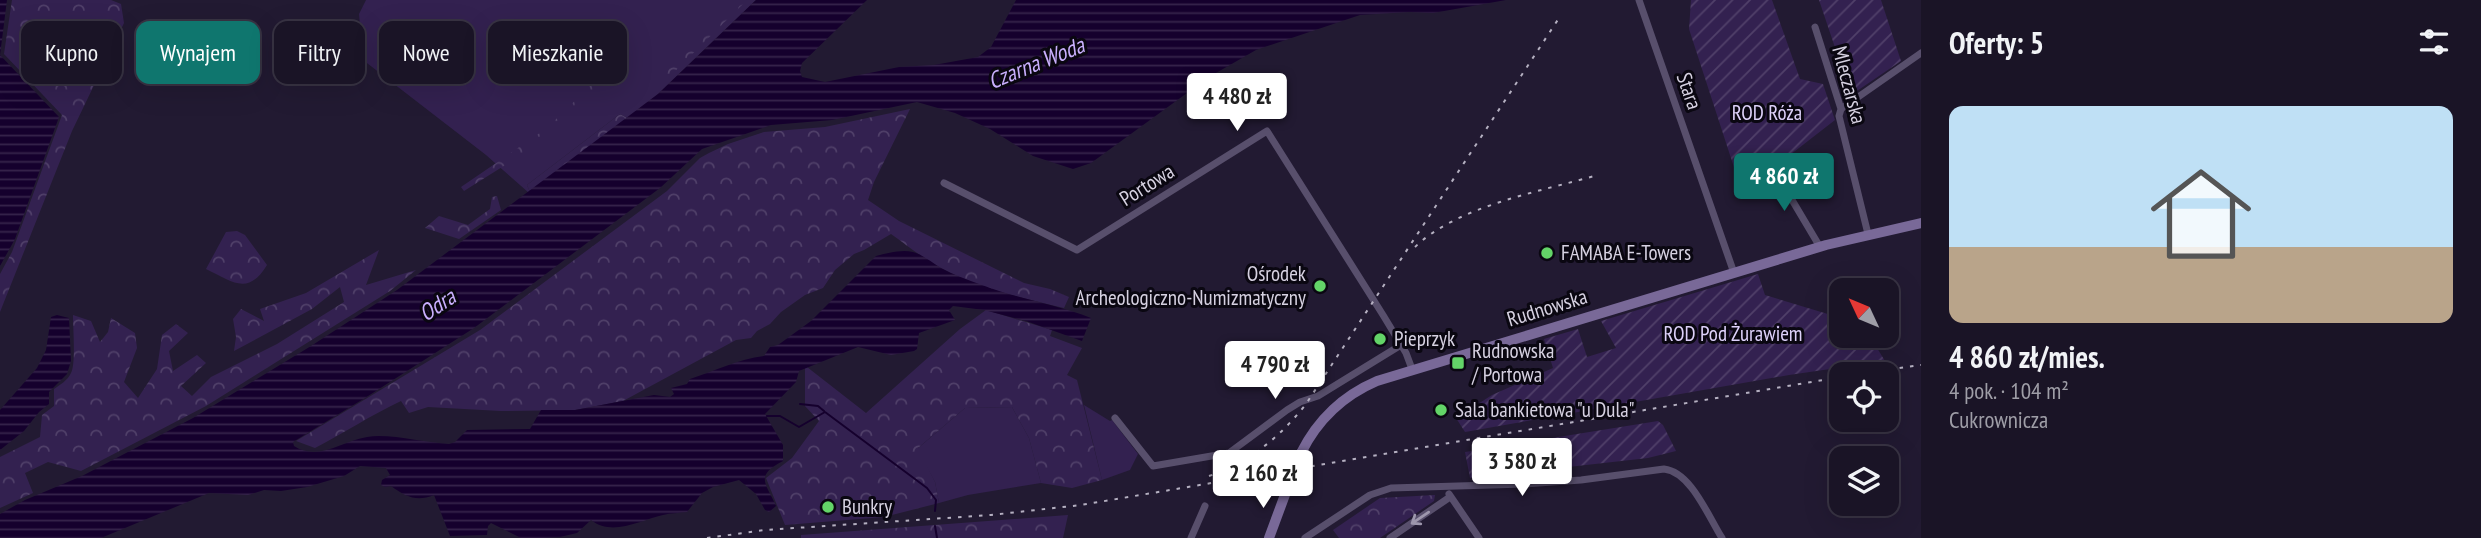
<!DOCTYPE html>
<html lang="pl">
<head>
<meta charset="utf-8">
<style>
  :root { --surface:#1a1426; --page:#272132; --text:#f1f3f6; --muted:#9f9ea7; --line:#383343; --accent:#0f766e }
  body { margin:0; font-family:"PT Sans Narrow",sans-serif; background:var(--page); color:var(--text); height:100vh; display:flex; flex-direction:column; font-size:26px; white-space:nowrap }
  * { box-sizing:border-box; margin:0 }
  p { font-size:23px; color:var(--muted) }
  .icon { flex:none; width:38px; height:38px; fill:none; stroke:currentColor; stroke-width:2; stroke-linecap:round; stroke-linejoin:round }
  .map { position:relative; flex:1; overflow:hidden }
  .drawer { display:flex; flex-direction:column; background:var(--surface); width:560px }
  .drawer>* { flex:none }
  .guide { position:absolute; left:21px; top:21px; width:665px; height:63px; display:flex; gap:14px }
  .needle { width:46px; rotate:314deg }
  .controls { position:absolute; left:1829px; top:278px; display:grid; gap:14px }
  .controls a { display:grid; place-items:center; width:70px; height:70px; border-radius:14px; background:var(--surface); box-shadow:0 7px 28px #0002,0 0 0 2px var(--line); font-size:35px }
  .price { position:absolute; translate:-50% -60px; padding:0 16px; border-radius:7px; background:#fff; color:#222; font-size:23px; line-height:46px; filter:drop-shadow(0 2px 4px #0008) }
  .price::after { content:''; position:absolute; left:50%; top:42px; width:21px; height:16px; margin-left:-10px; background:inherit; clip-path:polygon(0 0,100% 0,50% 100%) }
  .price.active { background:var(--accent); color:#fff }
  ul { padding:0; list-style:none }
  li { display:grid; align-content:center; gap:14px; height:371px; padding:0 28px }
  li span { display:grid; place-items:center; height:217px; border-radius:14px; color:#555 }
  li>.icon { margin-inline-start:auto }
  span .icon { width:126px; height:126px; fill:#fffc; stroke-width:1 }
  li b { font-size:30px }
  h2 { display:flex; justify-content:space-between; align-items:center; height:84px; padding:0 28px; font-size:30px }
  .chip { padding:0 24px; border-radius:14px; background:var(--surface); box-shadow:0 7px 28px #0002,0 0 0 2px var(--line); font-size:24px; line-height:63px }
  .chip.active { background:var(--accent); color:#fff }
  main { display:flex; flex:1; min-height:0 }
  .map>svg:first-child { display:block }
</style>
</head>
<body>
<main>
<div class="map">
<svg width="1921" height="538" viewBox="0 0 1921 538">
  <defs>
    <pattern id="forest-crowns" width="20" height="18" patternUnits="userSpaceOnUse" patternTransform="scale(1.75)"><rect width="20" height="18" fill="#332150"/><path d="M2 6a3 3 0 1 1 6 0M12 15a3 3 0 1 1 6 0" fill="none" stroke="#504069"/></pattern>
    <pattern id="garden-furrows" width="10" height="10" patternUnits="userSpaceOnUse" patternTransform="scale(1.75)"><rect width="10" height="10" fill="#332150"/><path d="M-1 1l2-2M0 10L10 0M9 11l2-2" fill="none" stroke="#504069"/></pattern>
    <pattern id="water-rules" width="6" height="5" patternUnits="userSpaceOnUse" patternTransform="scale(1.75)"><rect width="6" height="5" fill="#15002d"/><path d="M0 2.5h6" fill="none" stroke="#36244b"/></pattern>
  </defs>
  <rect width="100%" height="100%" fill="#221a32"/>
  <path fill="#332150" d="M366,0H756L658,94L627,118L620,114L527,185L530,192L529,193L486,155L363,60L359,14Z
    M1084,405L1110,421L1112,420L1138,454L1130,470L1102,480Z
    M1012,407L1029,438L1041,483L968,495L939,503L935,482L917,449L965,408Z"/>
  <path fill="url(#forest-crowns)" d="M12,0H111L121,4L124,23L72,131L0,312V274L12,252L62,115L4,54Z
    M691,0H703L579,115L545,140L464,191L461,187L547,128L590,86L607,78L623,66L688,8Z
    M733,0H747L663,83L659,77L704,27Z
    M910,109L874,182L868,200L899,221L1024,283L1050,289L1069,297L1064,308C1023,298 979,289 941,268C924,259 908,246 891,234L864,250L854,254L835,270L823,288L805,295L781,312L770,324L757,331L751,338L736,340L623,401L575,410L501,411L428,407L409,413L401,401C371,415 344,433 315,448L296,441L480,330L667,191L700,158L709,153L728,144L764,132L825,127Z
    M620,114L627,118L530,192L527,185Z
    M497,196L501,210L459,239L425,228L439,216L468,225L490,209L492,197Z
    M237,231L245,235L267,265C248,296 233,282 206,269L226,232Z
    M379,250L366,285L416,270L390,291L206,406L81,471L48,462L25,473L33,493L0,508V457L40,437L42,415L54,406V389C60,385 68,380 71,373C76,364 73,329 73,315L91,321L100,342L108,332L111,318L135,333L137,348L124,382L138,398L157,369L162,335L176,324L188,333L169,351L173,371L197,355L206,363L181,386L192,396L211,377L277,344L344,302L340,287L312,309L234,351L236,337L233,319L241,309L264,321L260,309L306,293Z
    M986,310L1052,330L1050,336L1082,348L1067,375L1077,380L1102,480L1072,488L1041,483L1029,438L1012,407L965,408L918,448L935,482L939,503L884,517L785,525L766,478L792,458L819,421L805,406V368L807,367L866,413L960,329Z
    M1435,495L1434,501L1380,538H1339L1333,530L1380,498Z
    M1068,515L1063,538H801V535Z"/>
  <path fill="url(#garden-furrows)" d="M1691,0H1772L1800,79L1823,84L1835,120L1742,192L1689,29Z
    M1819,0H1881L1901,61L1851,95Z
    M1758,274L1765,295L1841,318V336H1877V348L1885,361L1789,375L1465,432L1456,418L1492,395L1553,368L1544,339L1578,329L1587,357L1616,348L1601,321Z
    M1658,421L1663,425L1676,451L1648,458L1470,478L1465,452Z"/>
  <path fill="url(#water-rules)" d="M0,0H7L0,55L59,117L15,239L0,266Z
    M756,0H867L802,63L800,71L802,77L825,82L899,67L934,65L978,57L991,47L1016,0H1506L1433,13L1409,12L1360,15L1256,50L1209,77L1091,163L1073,169L1033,156L990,129L955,113L917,102L832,120L771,125L702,149L660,188L474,328L365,398L293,442L294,446C318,462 342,441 367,437C389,433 425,443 449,444L455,442L467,430L530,429L541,410H575L654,395L670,397L674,394L671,388L687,384L690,379C715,371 738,359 764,356L770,347L778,345L811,321L876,256C887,253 902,249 913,252C924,255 932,263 941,268C954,275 968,280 982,285C1018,299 1056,304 1091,318L1082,341L1026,321L984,310L953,306L949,310L955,320L919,333L917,349L914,351L891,355L858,347L799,371L796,382L765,414L783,445V461C754,476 766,483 776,506L769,512L765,510L756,494L739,480L713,487L702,493L687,512C679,513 671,513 663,515C641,520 612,537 591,520L577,533L560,537L543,538H521L491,523L488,526L487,535L450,536L434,495C417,502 406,497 391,486L385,487L381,485L382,480L390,475L386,468L360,466L344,476L307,487L281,491L264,490L248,495L209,493L101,538H0V514L25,500L82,476L193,418L311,346L397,290L658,94Z
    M57,315L69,318L71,361L67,374L49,392V404L39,412L24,431L0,450V410L37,368L46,350L51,317Z"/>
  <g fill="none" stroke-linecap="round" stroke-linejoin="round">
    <path stroke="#15002d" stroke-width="2" d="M800,404L818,406L824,411
      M767,416H780L799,427L825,412L927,488L936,500L935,511
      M935,526L937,538"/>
    <path stroke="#584f6c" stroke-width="7" d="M1639,0L1734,273
      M1815,27L1841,109L1839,116L1868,234
      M1841,109L1921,53
      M1773,168L1820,247
      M944,183L1077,250L1267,131L1383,315L1406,353L1412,369
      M1115,418L1153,466L1229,453L1287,410L1300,402L1318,396L1401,345
      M1449,494L1479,538
      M1191,538L1205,506
      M1305,538L1370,495L1391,488L1524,484L1581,480L1664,469C1691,472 1708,516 1722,538
      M1390,538L1450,497"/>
    <path stroke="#796998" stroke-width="10" d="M1301,453C1318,419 1342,396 1377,381L1826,245L1921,223
      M1269,538L1286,492"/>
    <path stroke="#b5b0c1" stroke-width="2" stroke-dasharray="3.5 7" stroke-linecap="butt" d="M1415,247C1457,206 1542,191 1598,175
      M1858,374L1921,365
      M1209,476C1250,462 1280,437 1306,404L1561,15
      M707,538L765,530L991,515L1081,505L1841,377"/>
    <path stroke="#796998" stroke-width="10" d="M1286,492L1301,453"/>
  </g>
  <defs><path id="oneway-shaft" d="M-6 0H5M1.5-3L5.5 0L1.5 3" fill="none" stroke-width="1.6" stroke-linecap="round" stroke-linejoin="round" transform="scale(1.75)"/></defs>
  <use stroke="#9d96ac" href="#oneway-shaft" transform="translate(1420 518) rotate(146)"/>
  <g fill="#63d468" stroke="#0a0711" stroke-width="2.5">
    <circle cx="1547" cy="253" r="7"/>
    <circle cx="1320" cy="286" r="7"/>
    <circle cx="1380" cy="339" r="7"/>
    <rect x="1451" y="356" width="14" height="14" rx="3.5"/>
    <circle cx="1441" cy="410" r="7"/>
    <circle cx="828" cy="507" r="7"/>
  </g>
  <g text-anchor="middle" stroke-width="6" stroke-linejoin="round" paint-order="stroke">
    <g font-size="21" fill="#d6d1e1" stroke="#0a0711">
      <text transform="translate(1849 85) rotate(75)" y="7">Mleczarska</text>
      <text transform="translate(1689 91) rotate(71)" y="7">Stara</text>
      <text transform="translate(1147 185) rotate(-32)" y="7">Portowa</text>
      <text transform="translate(1547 308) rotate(-17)" y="7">Rudnowska</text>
    </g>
    <g font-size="21" fill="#ddd1f9" stroke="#0a0711">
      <text x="1767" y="120">ROD Róża</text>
      <text x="1733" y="341">ROD Pod Żurawiem</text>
    </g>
    <g font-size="21" fill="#d6d1e1" stroke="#0a0711" text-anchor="start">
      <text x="1561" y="260">FAMABA E-Towers</text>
      <text x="1306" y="281" text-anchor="end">Ośrodek<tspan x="1306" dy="24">Archeologiczno-Numizmatyczny</tspan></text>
      <text x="1394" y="346">Pieprzyk</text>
      <text x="1472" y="358">Rudnowska<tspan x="1472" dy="24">/ Portowa</tspan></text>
      <text x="1455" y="417">Sala bankietowa "u Dula"</text>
      <text x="842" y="514">Bunkry</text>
    </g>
    <g font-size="23" font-style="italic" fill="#c9affd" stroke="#0a0711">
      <text transform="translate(1036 63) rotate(-22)" y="8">Czarna Woda</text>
      <text transform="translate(437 305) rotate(-34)" y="8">Odra</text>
    </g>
  </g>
</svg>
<div class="controls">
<a><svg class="needle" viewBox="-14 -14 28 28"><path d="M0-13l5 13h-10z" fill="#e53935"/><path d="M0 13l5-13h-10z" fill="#9f9ea7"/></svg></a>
<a><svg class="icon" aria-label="locate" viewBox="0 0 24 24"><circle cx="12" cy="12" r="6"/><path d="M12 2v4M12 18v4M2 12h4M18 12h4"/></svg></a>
<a><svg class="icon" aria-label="layers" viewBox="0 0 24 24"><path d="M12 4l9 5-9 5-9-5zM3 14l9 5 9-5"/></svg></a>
</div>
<b class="price" style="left:1237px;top:133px">4 480 zł</b>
<b class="price active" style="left:1784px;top:213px">4 860 zł</b>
<b class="price" style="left:1275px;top:401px">4 790 zł</b>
<b class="price" style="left:1522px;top:498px">3 580 zł</b>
<b class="price" style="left:1263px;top:510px">2 160 zł</b>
<div class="guide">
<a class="chip">Kupno</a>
<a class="chip active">Wynajem</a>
<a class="chip">Filtry</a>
<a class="chip">Nowe</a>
<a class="chip">Mieszkanie</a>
</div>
</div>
<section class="drawer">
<h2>Oferty: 5<svg class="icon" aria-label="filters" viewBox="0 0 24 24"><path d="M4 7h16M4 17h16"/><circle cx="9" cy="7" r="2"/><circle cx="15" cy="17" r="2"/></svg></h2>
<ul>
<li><span style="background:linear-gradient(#bfe0f5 65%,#b9a48a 0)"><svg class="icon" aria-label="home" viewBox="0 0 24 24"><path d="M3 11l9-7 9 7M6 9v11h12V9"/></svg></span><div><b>4 860 zł/mies.</b><p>4 pok. · 104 m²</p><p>Cukrownicza</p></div></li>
</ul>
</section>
</main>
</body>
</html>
